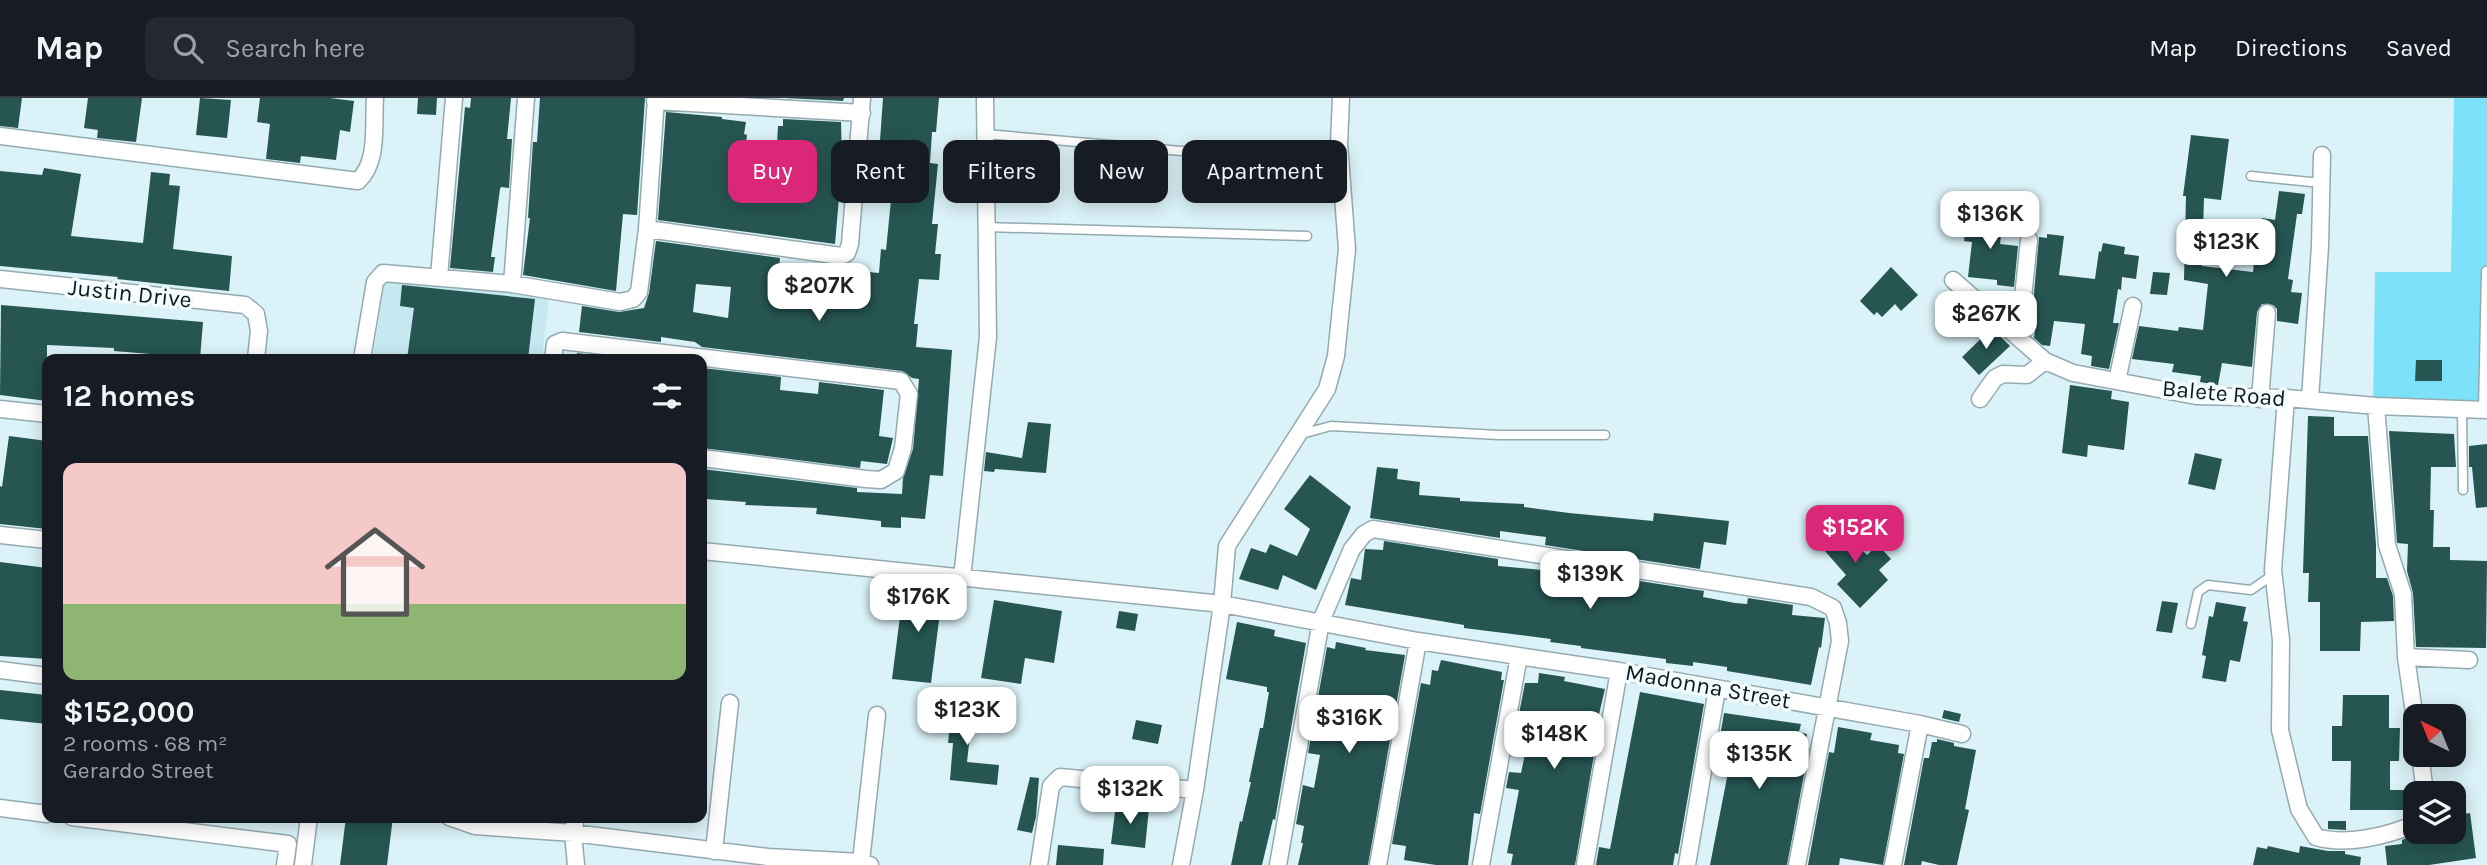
<!DOCTYPE html>
<html lang="en">
<head>
<meta charset="utf-8">
<style>
  :root { --surface:#171b24; --page:#242831; --text:#f1f3f6; --muted:#9ea1a6; --line:#363941; --accent:#db2777 }
  body { margin:0; font-family:Karla,sans-serif; background:var(--page); color:var(--text); height:100vh; display:flex; flex-direction:column; font-size:26px; white-space:nowrap }
  * { box-sizing:border-box; margin:0 }
  p { font-size:23px; color:var(--muted) }
  .icon { flex:none; width:38px; height:38px; fill:none; stroke:currentColor; stroke-width:2; stroke-linecap:round; stroke-linejoin:round }
  .map { position:relative; flex:1; overflow:hidden }
  .side { position:absolute; left:42px; top:256px; width:665px; height:469px; display:flex; flex-direction:column; background:var(--surface); border-radius:14px; box-shadow:0 4px 18px #0003 }
  .side>* { flex:none }
  .guide { position:absolute; left:728px; top:42px; width:665px; height:63px; display:flex; gap:14px }
  .needle { width:46px; rotate:317deg }
  .tools { position:absolute; left:2403px; top:606px; display:grid; gap:14px }
  .tools a { display:grid; place-items:center; width:63px; height:63px; border-radius:14px; background:var(--surface); box-shadow:0 4px 18px #0003; font-size:35px }
  .price { position:absolute; translate:-50% -60px; padding:0 16px; border-radius:14px; background:#fff; color:#222; font-size:23px; line-height:46px; filter:drop-shadow(0 2px 4px #0008) }
  .price::after { content:''; position:absolute; left:50%; top:42px; width:21px; height:16px; margin-left:-10px; background:inherit; clip-path:polygon(0 0,100% 0,50% 100%) }
  .price.current { background:var(--accent); color:#fff }
  ul { padding:0; list-style:none }
  li { display:grid; align-content:center; gap:14px; height:371px; padding:0 21px }
  li+li { border-top:2px solid var(--line) }
  li span { display:grid; place-items:center; height:217px; border-radius:14px; color:#555 }
  li>.icon { margin-inline-start:auto }
  span .icon { width:126px; height:126px; fill:#fffc; stroke-width:1 }
  li b { font-size:30px }
  h2 { display:flex; justify-content:space-between; align-items:center; height:84px; padding:0 21px; font-size:30px }
  .tag { padding:0 24px; border-radius:14px; background:var(--surface); box-shadow:0 4px 18px #0003; font-size:24px; line-height:63px }
  .tag.current { background:var(--accent); color:#fff }
  header { display:flex; align-items:center; gap:42px; box-sizing:border-box; height:98px; padding:0 35px; background:var(--surface); border-bottom:2px solid var(--line) }
  header strong { font-size:33px }
  nav { display:flex; gap:38px; margin-inline-start:auto; font-size:24px }
  .search { width:490px; height:63px; background:var(--page); display:flex; align-items:center; gap:18px; box-sizing:border-box; padding:0 24px; border-radius:14px; color:var(--muted); font-size:26px }
  .map>svg:first-child { display:block }
</style>
</head>
<body>
<header>
<strong>Map</strong>
<div class="search"><svg class="icon" aria-label="search" viewBox="0 0 24 24"><circle cx="10" cy="10" r="6"/><path d="M15 15l6 6"/></svg>Search here</div>
<nav><a>Map</a><a>Directions</a><a>Saved</a></nav>
</header>
<div class="map">
<svg width="2487" height="767" viewBox="0 0 2487 767">
  <rect width="100%" height="100%" fill="#daf2f8"/>
  <path fill="#c6e8f0" d="M385,181L549,198L542,261H373Z"/>
  <path fill="#7ce1f9" d="M2454,0H2487V316L2373,315L2375,174H2451Z"/>
  <path fill="#265552" fill-rule="evenodd" d="M0,0H22L18,30L0,28Z
    M88,0H142L136,44L97,40L98,32L84,30Z
    M200,0L231,2L227,40L196,37Z
    M260,0H330L354,3L350,34L340,32L336,62L301,58L300,65L266,61L270,26L257,24Z
    M418,0H437L436,17L417,16Z
    M471,0H511L507,41H512L509,90L501,89L500,91L491,159H495L493,174L450,170L465,9L470,10Z
    M540,0H645L637,117L623,116L616,193L523,177L530,120H528L533,44H537Z
    M785,0H844L843,3Z
    M883,0H939L936,34H932L930,65L938,66L932,126H938L935,156H941L939,182L919,181L914,226H918L916,249L952,252L943,378L930,377L925,421L901,419V430L881,429V423L816,416L817,410L745,407L746,404L705,401L706,397H702V371L857,390V394L902,396L903,380L913,351L919,281L912,280L902,273L702,249L695,244L661,239V244L579,234L582,208L619,214L644,210L649,195L656,143L780,160L779,172L856,178L857,173L879,175L881,151L886,152L894,72L878,71ZM696,186L731,189L728,220L693,214Z
    M666,14L722,19V21L746,24L744,36L747,37L744,65L776,66L778,28H783V21L841,24L842,64L835,146L658,122Z
    M2191,37L2229,41L2221,102L2204,100L2202,168L2253,174L2254,164H2257L2262,120L2275,122L2279,93L2305,96L2302,116H2297L2288,181L2293,182L2291,194L2302,195L2298,226L2277,223V211L2273,207L2262,206L2257,214L2252,269L2222,265L2218,287L2200,284L2201,278L2172,274L2174,266L2132,261L2139,228L2178,233L2179,229L2203,232L2208,186L2184,182L2186,98H2183Z
    M44,70L81,76L71,138L143,145L151,74L170,76L169,87L180,88L173,151L232,158L229,193L117,181L118,179L0,168V73L42,77Z
    M1967,116L2003,120L2000,146L2018,148L2014,189L1997,187V182L1968,179L1972,144L1964,143Z
    M2047,136L2064,138L2059,177L2095,181L2099,153L2101,154L2103,145L2125,149L2124,156L2139,158L2136,181L2122,179L2121,192L2118,191L2113,225H2119L2109,271L2091,268L2092,258L2081,256L2085,226L2054,223L2050,248L2042,247L2034,240L2037,218H2032L2039,139L2047,140Z
    M1891,169L1918,197L1901,213L1895,206L1882,219L1877,214L1874,217L1860,203Z
    M2153,174L2170,175L2167,197L2150,196Z
    M402,187L535,201L528,261H407L414,210L400,208Z
    M1,207L203,224L200,261H174V258L114,253V250L47,247V303L0,297Z
    M1992,230L2010,248L1979,277L1962,259Z
    M577,255L623,261H577Z
    M2416,262H2442V283H2415Z
    M702,270L781,279L780,292L818,296L819,284L884,292L879,338L893,340L887,366L861,363L860,370L702,350Z
    M2070,287L2112,293L2111,301L2129,304L2124,352L2088,347L2087,359L2062,355Z
    M2308,318L2334,319V338H2368L2376,447V480H2387L2393,498L2394,523L2361,524L2360,553H2320V504H2308L2309,475H2303Z
    M1028,324L1051,326L1046,375L995,371L994,374L984,373L986,354L1022,360Z
    M2389,333L2454,336L2456,369H2431L2430,412H2434L2433,449H2450V462L2487,463L2486,550L2416,549L2413,495L2407,473L2408,446L2397,445Z
    M9,338L47,343V431L0,426V388L2,389Z
    M2487,346V409L2476,410L2472,369H2469V348Z
    M2195,355L2222,361L2215,392L2188,386Z
    M1377,369L1398,371L1397,381L1420,384L1419,397L1460,400V403L1524,406V409L1569,415L1653,423L1654,415L1729,423L1726,447L1704,444L1700,471L1545,447L1546,439L1500,433V440L1370,420Z
    M1310,377L1351,409L1316,492L1283,477L1278,492L1239,481L1251,450L1266,455L1270,446L1297,458L1310,431L1284,411Z
    M1836,425L1867,457L1878,447L1891,461L1879,472L1888,482L1860,510L1837,486L1846,477L1817,444Z
    M1384,443L1498,461V468L1542,472V468L1704,493L1703,499L1735,505L1747,506L1748,500L1793,507L1792,517L1825,520L1821,550L1819,549L1811,587L1727,573V569L1693,564V568L1666,565V561L1581,550V548L1550,544L1551,541L1464,530V527L1345,507L1351,480L1361,482L1365,451L1383,452Z
    M0,464L47,470V561L0,558Z
    M904,487L943,491L931,585L892,581Z
    M994,502L1062,513L1054,565L1025,560L1021,586L981,580Z
    M2162,503L2178,505L2172,535L2156,533Z
    M2216,504L2246,509L2243,523L2248,524L2240,564L2230,562L2226,584L2202,580L2206,558L2202,557L2209,518L2213,519Z
    M1119,513L1138,516L1135,533L1116,530Z
    M1237,524L1275,532L1274,538L1306,545L1275,722L1273,721L1262,767H1231L1240,723L1242,724L1251,684H1249L1260,630H1263L1269,594H1267V589L1226,581Z
    M1336,544L1366,550L1365,552L1405,557L1368,767H1298L1303,745H1301L1304,728L1296,726L1303,687L1314,690L1320,657L1308,655L1327,549L1335,551Z
    M1441,562L1502,574L1501,582H1504L1480,716L1474,715L1468,767H1436L1404,762L1406,748L1392,746L1421,585L1430,587L1432,572L1438,573Z
    M1539,575L1565,579L1564,583L1605,591L1591,650L1595,651L1575,767H1511L1513,756L1507,755L1519,692L1506,690L1509,674L1521,675L1531,628L1517,626L1525,585H1538Z
    M0,592L47,597V626L0,621Z
    M1640,594L1704,606L1678,756L1675,755L1673,767H1596L1599,749L1610,751Z
    M2343,597H2389V630H2400L2399,663H2390V692H2408L2407,712H2350L2351,663H2332V628H2342Z
    M953,599L974,601L967,664L999,667L997,687L950,682L953,645H948Z
    M1944,612L1961,616L1959,624L1942,620Z
    M1724,615L1801,626L1799,634L1807,636L1804,650H1809L1787,767H1710L1731,659L1717,656Z
    M1136,622L1162,627L1158,646L1132,641Z
    M1838,629L1872,635L1870,642L1899,647L1898,655L1904,656L1883,767L1840,760L1839,767H1808L1829,654L1834,655Z
    M1937,641L1954,645V648L1976,652L1965,711L1969,712L1957,767H1939L1922,763L1921,767H1904L1924,660H1929L1932,644H1937Z
    M1030,679L1039,680L1036,719L1032,735L1017,732Z
    M1116,706L1149,710L1145,750L1111,746Z
    M2470,715L2476,760L2429,767H2387L2385,748L2402,746V742L2422,733H2455L2454,717Z
    M346,719H393L387,767H340Z
    M2328,723H2346V732L2328,731Z
    M1058,747L1104,751L1103,767H1056Z
    M2268,748L2299,755L2300,748L2328,753H2345V756L2361,759L2360,767H2253L2257,749L2267,751Z"/>
  <g fill="none" stroke-linecap="round" stroke-linejoin="round">
    <g stroke="#94aab0" stroke-width="11">
      <path id="service" d="M985,36L1287,62
        M2251,78L2321,85
        M985,129L1307,138
        M2462,311L2463,392
        M2483,312L2486,173
        M1298,337L1331,328L1499,337H1605
        M2191,526L2198,494L2208,487L2251,492L2274,476"/>
    </g>
    <g stroke="#94aab0" stroke-width="19">
      <path id="minor" d="M655,3L862,15
        M0,38L358,83C379,64 373,27 375,0
        M647,131L841,158L847,155L850,146L862,0
        M439,179L454,0
        M0,181L245,207L256,216L259,233L256,261
        M1953,182L2045,263L2073,275L2196,298L2286,300L2376,308L2487,312
        M512,186L526,0
        M2019,238L2029,142
        M362,261L375,184L383,175L512,186L620,204L633,201L639,194L647,131L656,0
        M553,261L555,246L562,243L901,283L909,296L903,350L896,373L881,382L866,381L702,360
        M2117,283L2133,208
        M2286,300L2273,472L2281,542L2280,632L2299,711L2316,739C2346,748 2387,738 2415,726
        M1980,301L1995,280L2003,276L2027,277L2045,263
        M2260,301L2267,215
        M2310,302L2320,148L2322,57
        M2376,308L2387,447L2403,496L2406,559L2415,622
        M0,311L47,316
        M0,437L47,442
        M702,453L1222,506L1418,543L1619,573L1920,626L1893,767
        M962,480L988,239L985,0
        M2406,559L2469,562
        M0,572L47,578
        M1920,626L1962,636
        M2420,656L2425,695
        M0,710L47,716
        M72,719L288,746L285,767
        M449,719L475,728L573,735L768,759L861,764L870,767
        M576,719L573,735L576,767
        M714,753L730,605
        M861,764L877,617
        M303,767L309,719
        M1039,767L1051,688L1060,679L1195,692
        M1181,767L1195,692L1222,506L1227,448L1327,291L1336,258L1347,151L1339,46L1341,0
        M1278,767L1321,523L1352,451L1364,436L1373,431L1811,499L1833,510L1838,525L1840,543L1797,767
        M1378,767L1418,543
        M1481,767L1519,558
        M1585,767L1619,573
        M1687,767L1717,591"/>
    </g>
    <use href="#service" stroke="#fff" stroke-width="8"/>
    <use href="#minor" stroke="#fff" stroke-width="16"/>
  </g>
  <g text-anchor="middle" stroke-width="7" stroke-linejoin="round" paint-order="stroke">
    <g font-size="23" fill="#0f181a" stroke="#f3fcff">
      <text transform="translate(130 195) rotate(6)" y="8">Justin Drive</text>
      <text transform="translate(2224 295) rotate(5)" y="8">Balete Road</text>
      <text transform="translate(1708 588) rotate(10)" y="8">Madonna Street</text>
    </g>
  </g>
</svg>
<div class="tools">
<a><svg class="needle" viewBox="-14 -14 28 28"><path d="M0-13l5 13h-10z" fill="#e53935"/><path d="M0 13l5-13h-10z" fill="#9ea1a6"/></svg></a>
<a><svg class="icon" aria-label="layers" viewBox="0 0 24 24"><path d="M12 4l9 5-9 5-9-5zM3 14l9 5 9-5"/></svg></a>
</div>
<b class="price" style="left:1990px;top:153px">$136K</b>
<b class="price" style="left:2226px;top:181px">$123K</b>
<b class="price" style="left:819px;top:225px">$207K</b>
<b class="price" style="left:1986px;top:253px">$267K</b>
<b class="price current" style="left:1855px;top:467px">$152K</b>
<b class="price" style="left:1590px;top:513px">$139K</b>
<b class="price" style="left:918px;top:536px">$176K</b>
<b class="price" style="left:967px;top:649px">$123K</b>
<b class="price" style="left:1349px;top:657px">$316K</b>
<b class="price" style="left:1554px;top:673px">$148K</b>
<b class="price" style="left:1759px;top:693px">$135K</b>
<b class="price" style="left:1130px;top:728px">$132K</b>
<div class="guide">
<a class="tag current">Buy</a>
<a class="tag">Rent</a>
<a class="tag">Filters</a>
<a class="tag">New</a>
<a class="tag">Apartment</a>
</div>
<section class="side">
<h2>12 homes<svg class="icon" aria-label="filters" viewBox="0 0 24 24"><path d="M4 7h16M4 17h16"/><circle cx="9" cy="7" r="2"/><circle cx="15" cy="17" r="2"/></svg></h2>
<ul>
<li><span style="background:linear-gradient(#f6c9c9 65%,#8fb573 0)"><svg class="icon" aria-label="home" viewBox="0 0 24 24"><path d="M3 11l9-7 9 7M6 9v11h12V9"/></svg></span><div><b>$152,000</b><p>2 rooms · 68 m²</p><p>Gerardo Street</p></div></li>
</ul>
</section>
</div>
</body>
</html>
